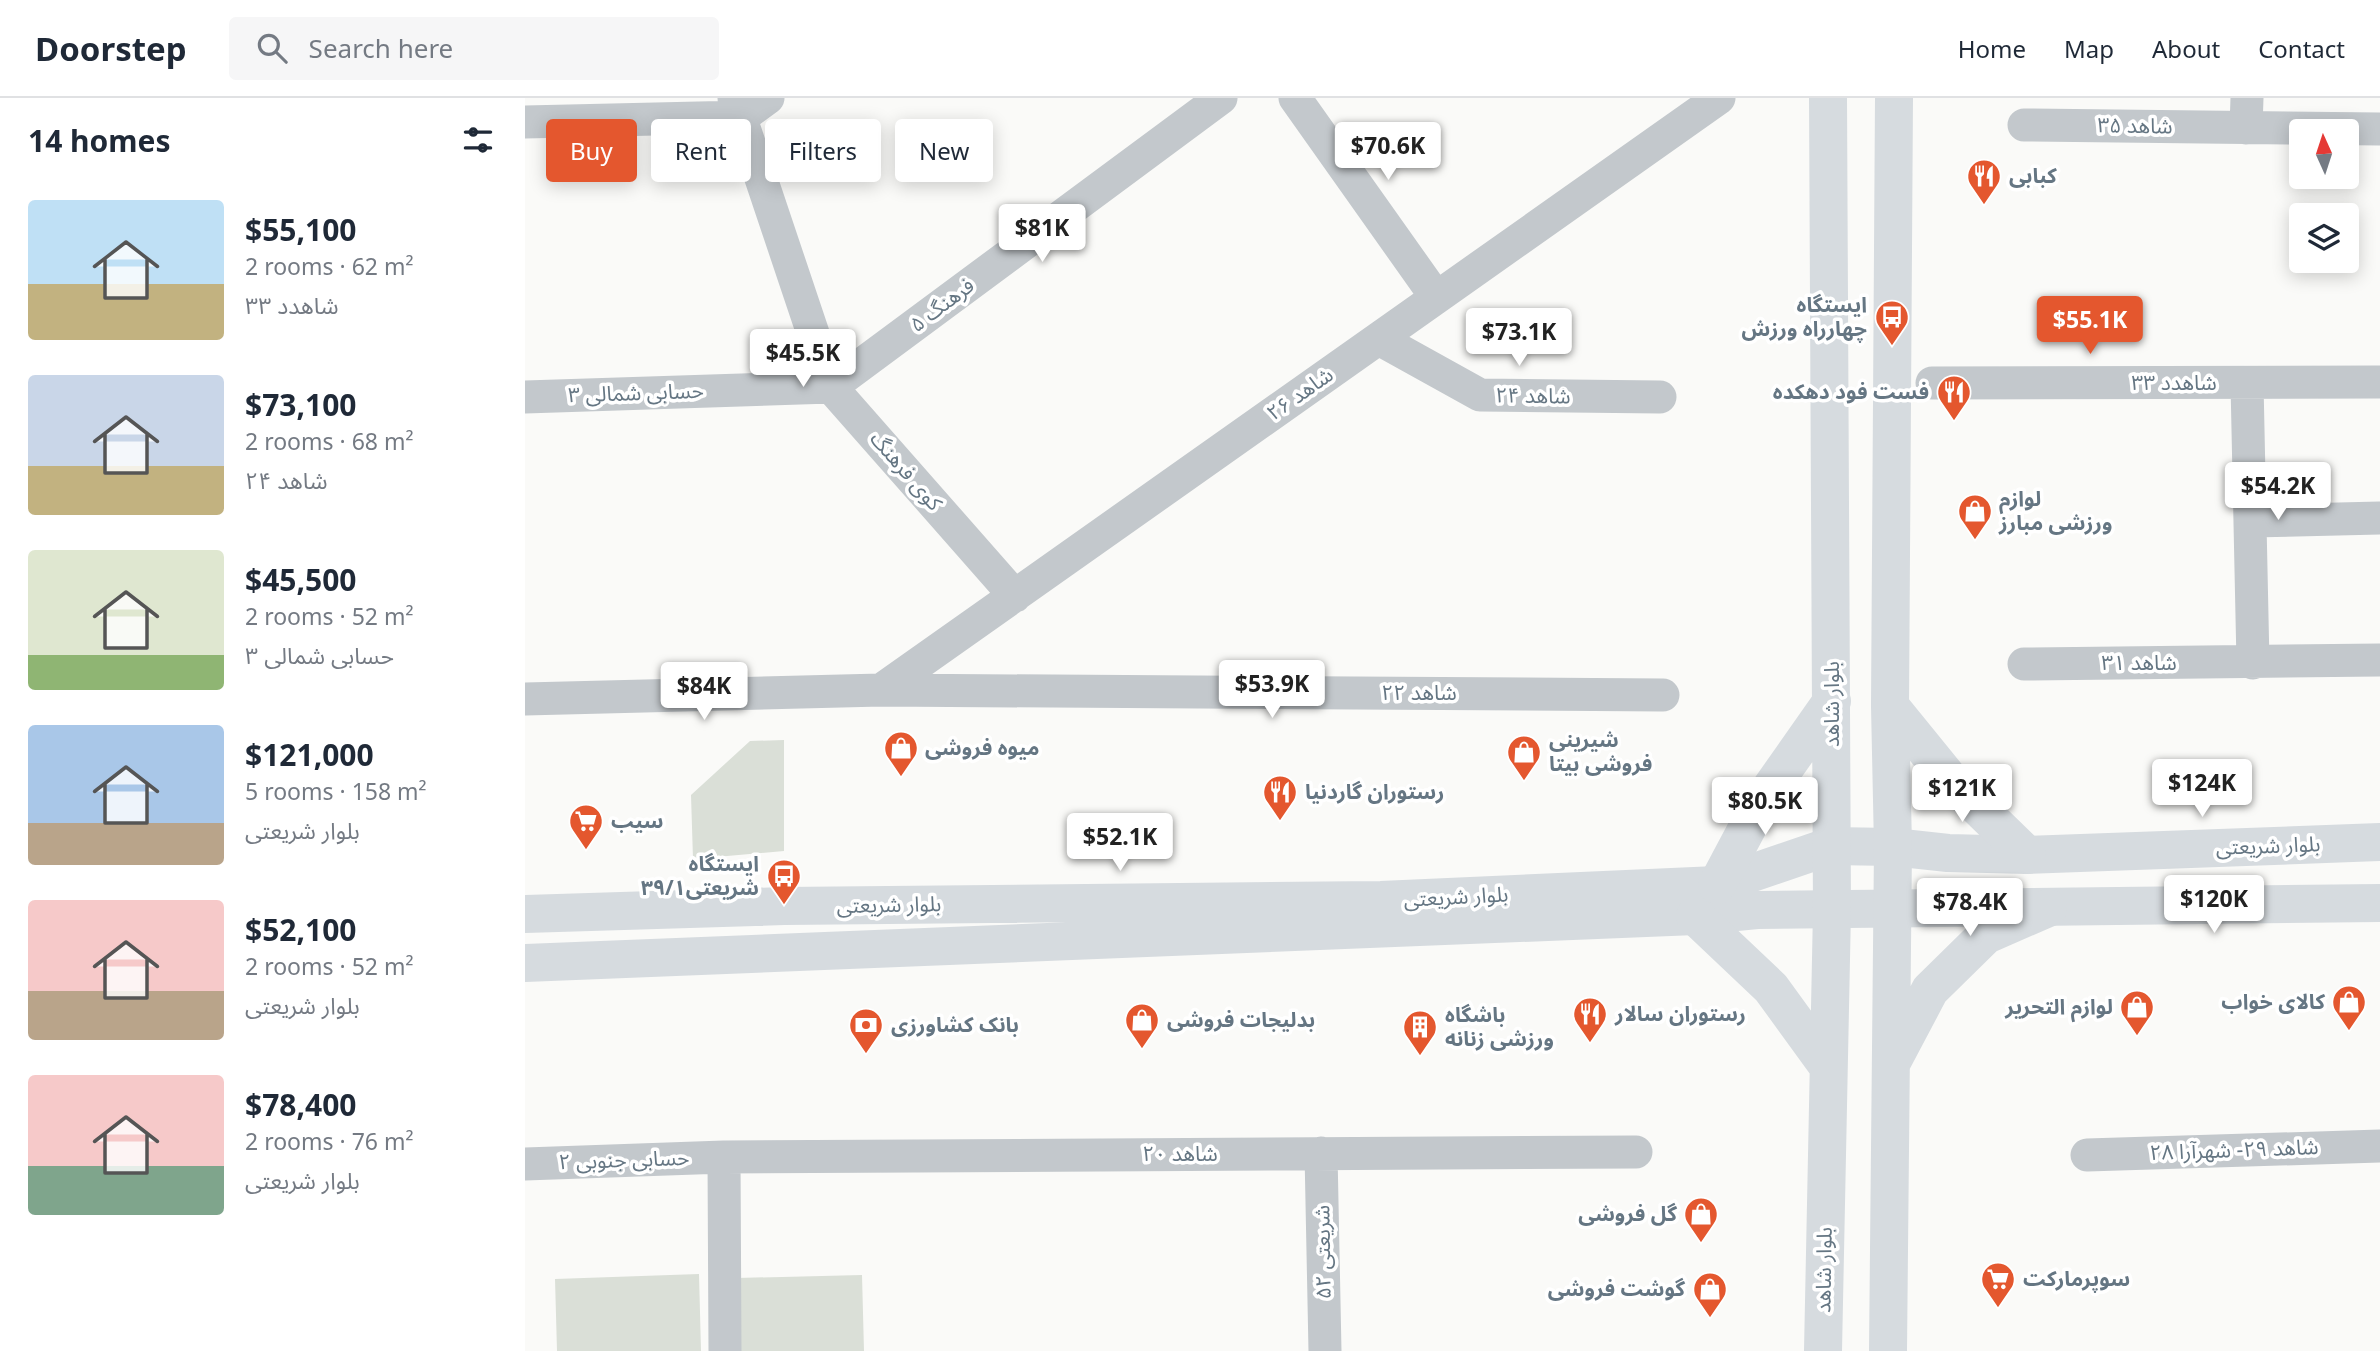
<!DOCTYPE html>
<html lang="en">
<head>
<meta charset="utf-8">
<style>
  :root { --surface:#fff; --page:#f6f6f7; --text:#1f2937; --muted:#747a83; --line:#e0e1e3; --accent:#e4572e }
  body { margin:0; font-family:"Noto Sans","Noto Sans Arabic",sans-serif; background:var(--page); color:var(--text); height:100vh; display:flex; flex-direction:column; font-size:26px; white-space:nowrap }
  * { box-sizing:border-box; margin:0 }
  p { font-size:23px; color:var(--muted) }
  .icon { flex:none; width:38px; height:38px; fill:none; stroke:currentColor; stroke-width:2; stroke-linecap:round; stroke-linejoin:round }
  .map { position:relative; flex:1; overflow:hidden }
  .side { display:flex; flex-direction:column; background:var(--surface); width:525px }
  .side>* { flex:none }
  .hud { position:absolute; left:21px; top:21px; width:665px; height:63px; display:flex; gap:14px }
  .needle { width:46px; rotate:357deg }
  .buttons { position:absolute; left:1764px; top:21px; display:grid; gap:14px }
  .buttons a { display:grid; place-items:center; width:70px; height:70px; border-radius:7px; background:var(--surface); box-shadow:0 4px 18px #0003; font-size:35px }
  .price { position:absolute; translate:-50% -60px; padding:0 16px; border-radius:7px; background:#fff; color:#222; font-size:23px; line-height:46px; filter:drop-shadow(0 2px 4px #0008) }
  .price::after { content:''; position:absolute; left:50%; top:42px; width:21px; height:16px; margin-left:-10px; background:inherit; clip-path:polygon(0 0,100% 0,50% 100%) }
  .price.selected { background:var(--accent); color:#fff }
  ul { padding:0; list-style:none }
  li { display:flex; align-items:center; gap:21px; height:175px; padding:0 28px }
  li span { display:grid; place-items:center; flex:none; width:196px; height:140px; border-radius:7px; color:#555 }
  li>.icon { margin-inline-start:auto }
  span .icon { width:84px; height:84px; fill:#fffc; stroke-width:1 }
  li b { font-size:30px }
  h2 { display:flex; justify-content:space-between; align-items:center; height:84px; padding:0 28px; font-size:30px }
  .chip { padding:0 24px; border-radius:7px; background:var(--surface); box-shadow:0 4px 18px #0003; font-size:24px; line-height:63px }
  .chip.selected { background:var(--accent); color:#fff }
  header { display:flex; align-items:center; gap:42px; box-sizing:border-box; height:98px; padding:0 35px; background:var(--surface); border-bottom:2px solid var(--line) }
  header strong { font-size:33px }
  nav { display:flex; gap:38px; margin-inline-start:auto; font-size:24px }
  .search { width:490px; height:63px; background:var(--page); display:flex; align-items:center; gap:18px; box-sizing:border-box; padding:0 24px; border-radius:7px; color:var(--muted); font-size:26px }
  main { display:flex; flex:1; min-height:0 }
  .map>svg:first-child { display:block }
</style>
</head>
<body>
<header>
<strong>Doorstep</strong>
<div class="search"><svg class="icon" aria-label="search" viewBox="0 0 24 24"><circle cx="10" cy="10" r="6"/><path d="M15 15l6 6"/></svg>Search here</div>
<nav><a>Home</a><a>Map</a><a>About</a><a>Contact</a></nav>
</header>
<main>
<section class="side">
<h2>14 homes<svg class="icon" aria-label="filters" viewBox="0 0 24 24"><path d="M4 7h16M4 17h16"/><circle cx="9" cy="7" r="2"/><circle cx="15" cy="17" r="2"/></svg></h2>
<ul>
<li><span style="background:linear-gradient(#bfe0f5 60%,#c2b280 0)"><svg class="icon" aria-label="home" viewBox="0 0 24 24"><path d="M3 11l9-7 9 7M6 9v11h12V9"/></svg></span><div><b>$55,100</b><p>2 rooms · 62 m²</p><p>شاهدد ۳۳</p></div></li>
<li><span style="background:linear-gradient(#c9d6e8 65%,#c2b280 0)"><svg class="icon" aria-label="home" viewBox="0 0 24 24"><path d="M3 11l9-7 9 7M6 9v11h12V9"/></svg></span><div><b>$73,100</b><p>2 rooms · 68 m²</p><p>شاهد ۲۴</p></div></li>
<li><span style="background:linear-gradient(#dfe7d0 75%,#8fb573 0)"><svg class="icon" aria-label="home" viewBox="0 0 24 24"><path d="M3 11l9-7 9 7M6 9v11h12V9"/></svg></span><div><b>$45,500</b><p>2 rooms · 52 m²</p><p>حسابی شمالی ۳</p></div></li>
<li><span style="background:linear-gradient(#a9c7e8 70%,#b9a48a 0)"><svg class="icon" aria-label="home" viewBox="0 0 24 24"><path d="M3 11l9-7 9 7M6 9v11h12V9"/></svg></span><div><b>$121,000</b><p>5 rooms · 158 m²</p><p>بلوار شریعتی</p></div></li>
<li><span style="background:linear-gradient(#f6c9c9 65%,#b9a48a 0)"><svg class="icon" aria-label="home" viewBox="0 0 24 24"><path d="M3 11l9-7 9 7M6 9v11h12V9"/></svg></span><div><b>$52,100</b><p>2 rooms · 52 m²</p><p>بلوار شریعتی</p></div></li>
<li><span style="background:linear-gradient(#f6c9c9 65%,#7fa58c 0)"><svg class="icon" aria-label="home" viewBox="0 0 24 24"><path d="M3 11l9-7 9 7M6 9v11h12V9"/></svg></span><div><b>$78,400</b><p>2 rooms · 76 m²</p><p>بلوار شریعتی</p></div></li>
</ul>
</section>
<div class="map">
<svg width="1855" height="1253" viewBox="0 0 1855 1253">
  <rect width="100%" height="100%" fill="#fafaf8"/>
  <path fill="#dadfd7" d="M259,642V753L168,761L166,697L225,643Z
    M174,1176L176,1253H32L30,1181Z
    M337,1177L339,1253H214L212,1180Z"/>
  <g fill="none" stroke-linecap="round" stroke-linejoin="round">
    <path stroke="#c3c8cc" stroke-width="33" d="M209,0L306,289L490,498
      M770,0L911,199
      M0,24L217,19L243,0
      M1499,27L1855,31
      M1721,30L1722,0
      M854,241L955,297L1135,299
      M1407,285L1855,284
      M1722,285L1728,565
      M0,299L306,289L696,0
      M1726,423L1855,420
      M1499,566L1855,562
      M356,592L1194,0
      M0,601L356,592L1138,597
      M796,1055L800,1253
      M1562,1057L1855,1048
      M199,1059L200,1253
      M0,1066L199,1059L1111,1054"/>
    <path stroke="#d6dbdf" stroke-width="38" d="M0,816L259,808L856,802L1192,787L1306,748L1368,749L1423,755L1502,757L1855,744
      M0,865L1170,818L1232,812L1855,805"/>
    <path stroke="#d6dbdf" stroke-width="38" d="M1365,608L1426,683L1502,757
      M1192,787L1236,704L1307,603
      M1170,818L1246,890L1302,967
      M1367,964L1405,892L1461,837L1523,810
      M1298,1253L1307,812L1303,0
      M1363,1253L1368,749L1365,608L1369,0"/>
  </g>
  <defs>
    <g id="restaurant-pin" transform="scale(1.75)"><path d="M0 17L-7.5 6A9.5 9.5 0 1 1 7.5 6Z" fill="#e4572e" stroke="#fff"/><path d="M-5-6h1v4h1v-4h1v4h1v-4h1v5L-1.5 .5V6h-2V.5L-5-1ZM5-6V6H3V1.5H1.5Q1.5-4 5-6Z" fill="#fff"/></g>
    <g id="bus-pin" transform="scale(1.75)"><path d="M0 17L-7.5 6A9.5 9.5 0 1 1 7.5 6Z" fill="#e4572e" stroke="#fff"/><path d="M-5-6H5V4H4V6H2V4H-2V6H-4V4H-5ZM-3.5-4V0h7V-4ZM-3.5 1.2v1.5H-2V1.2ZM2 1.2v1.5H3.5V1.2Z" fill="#fff"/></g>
    <g id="shop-pin" transform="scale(1.75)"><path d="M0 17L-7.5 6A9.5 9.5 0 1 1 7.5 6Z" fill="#e4572e" stroke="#fff"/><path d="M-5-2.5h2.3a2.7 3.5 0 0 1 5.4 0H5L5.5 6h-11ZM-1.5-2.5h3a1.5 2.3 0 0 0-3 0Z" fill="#fff"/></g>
    <g id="supermarket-pin" transform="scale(1.75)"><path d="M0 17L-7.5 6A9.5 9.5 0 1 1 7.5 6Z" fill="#e4572e" stroke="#fff"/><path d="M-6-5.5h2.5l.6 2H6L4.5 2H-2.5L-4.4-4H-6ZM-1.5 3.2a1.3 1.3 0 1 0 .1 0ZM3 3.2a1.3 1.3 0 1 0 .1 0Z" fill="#fff"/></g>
    <g id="bank-pin" transform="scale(1.75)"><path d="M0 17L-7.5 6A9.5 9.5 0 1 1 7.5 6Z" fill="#e4572e" stroke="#fff"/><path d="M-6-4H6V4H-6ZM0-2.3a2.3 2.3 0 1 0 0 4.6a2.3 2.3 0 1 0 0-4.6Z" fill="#fff"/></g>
    <g id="building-pin" transform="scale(1.75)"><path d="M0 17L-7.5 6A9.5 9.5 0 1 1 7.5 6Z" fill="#e4572e" stroke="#fff"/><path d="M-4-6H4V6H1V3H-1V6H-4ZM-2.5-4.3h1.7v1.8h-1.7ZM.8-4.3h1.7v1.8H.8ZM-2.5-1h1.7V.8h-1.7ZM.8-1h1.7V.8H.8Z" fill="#fff"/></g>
  </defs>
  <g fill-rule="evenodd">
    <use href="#restaurant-pin" x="1459" y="78"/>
    <use href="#bus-pin" x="1367" y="219"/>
    <use href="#restaurant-pin" x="1429" y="294"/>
    <use href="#shop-pin" x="1450" y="413"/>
    <use href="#shop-pin" x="376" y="650"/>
    <use href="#shop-pin" x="999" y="654"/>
    <use href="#restaurant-pin" x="755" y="694"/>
    <use href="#supermarket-pin" x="61" y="723"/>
    <use href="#bus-pin" x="259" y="778"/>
    <use href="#shop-pin" x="1824" y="904"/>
    <use href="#shop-pin" x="1612" y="909"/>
    <use href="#restaurant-pin" x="1065" y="916"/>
    <use href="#shop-pin" x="617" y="922"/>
    <use href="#bank-pin" x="341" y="927"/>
    <use href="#building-pin" x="895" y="929"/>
    <use href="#shop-pin" x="1176" y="1116"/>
    <use href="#supermarket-pin" x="1473" y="1181"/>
    <use href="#shop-pin" x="1185" y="1191"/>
  </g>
  <g text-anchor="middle" stroke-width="7" stroke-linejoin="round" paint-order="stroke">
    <g font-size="21" fill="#657683" stroke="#fff">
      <text transform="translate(1610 28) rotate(1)" y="7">شاهد ۳۵</text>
      <text transform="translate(417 207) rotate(-37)" y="7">فرهنگ ۵</text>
      <text x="1649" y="292">شاهدد ۳۳</text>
      <text transform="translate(111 295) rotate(-2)" y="7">حسابی شمالی ۳</text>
      <text transform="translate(775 296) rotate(-35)" y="7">شاهد ۲۶</text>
      <text transform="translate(1008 298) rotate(1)" y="7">شاهد ۲۴</text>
      <text transform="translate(381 373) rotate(49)" y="7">کوی فرهنگ</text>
      <text x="1614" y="572">شاهد ۳۱</text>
      <text x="894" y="602">شاهد ۲۲</text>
      <text transform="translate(1307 606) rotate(-90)" y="7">بلوار شاهد</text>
      <text transform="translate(1743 748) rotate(-2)" y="7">بلوار شریعتی</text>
      <text transform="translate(931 799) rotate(-3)" y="7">بلوار شریعتی</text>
      <text transform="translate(364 807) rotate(-1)" y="7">بلوار شریعتی</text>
      <text transform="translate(1709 1052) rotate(-2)" y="7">شاهد ۲۹- شهرآرا ۲۸</text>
      <text x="655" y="1063">شاهد ۲۰</text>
      <text transform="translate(99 1062) rotate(-2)" y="7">حسابی جنوبی ۲</text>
      <text transform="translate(798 1154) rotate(-91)" y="7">شریعتی ۵۲</text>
      <text transform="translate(1299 1172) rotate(-89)" y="7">بلوار شاهد</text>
    </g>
    <g font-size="21" font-weight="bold" fill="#657683" stroke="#fff" text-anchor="start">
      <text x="1484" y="85">کبابی</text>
      <text x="1342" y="214" text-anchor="end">ایستگاه<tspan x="1342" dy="24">چهارراه ورزش</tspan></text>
      <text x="1404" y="301" text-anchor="end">فست فود دهکده</text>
      <text x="1474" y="408">لوازم<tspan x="1474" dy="24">ورزشی مبارز</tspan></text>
      <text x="1024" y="649">شیرینی<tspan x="1024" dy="24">فروشی بیتا</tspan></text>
      <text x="400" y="657">میوه فروشی</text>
      <text x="780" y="701">رستوران گاردنیا</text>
      <text x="86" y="730">سیب</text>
      <text x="234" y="773" text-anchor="end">ایستگاه<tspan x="234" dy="24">شریعتی۳۹/۱</tspan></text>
      <text x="1800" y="911" text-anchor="end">کالای خواب</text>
      <text x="1588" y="916" text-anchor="end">لوازم التحریر</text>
      <text x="1090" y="923">رستوران سالار</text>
      <text x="920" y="924">باشگاه<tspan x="920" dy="24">ورزشی زنانه</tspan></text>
      <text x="642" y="929">بدلیجات فروشی</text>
      <text x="366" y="934">بانک کشاورزی</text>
      <text x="1152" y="1123" text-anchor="end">گل فروشی</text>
      <text x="1498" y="1188">سوپرمارکت</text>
      <text x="1160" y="1198" text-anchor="end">گوشت فروشی</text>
    </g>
  </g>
</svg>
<div class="buttons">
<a><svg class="needle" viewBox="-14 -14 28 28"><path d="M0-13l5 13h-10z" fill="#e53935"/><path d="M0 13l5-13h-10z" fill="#747a83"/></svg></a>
<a><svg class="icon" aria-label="layers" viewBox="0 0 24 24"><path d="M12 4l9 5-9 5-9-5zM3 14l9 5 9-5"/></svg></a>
</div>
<b class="price" style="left:863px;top:84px">$70.6K</b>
<b class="price" style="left:517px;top:166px">$81K</b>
<b class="price selected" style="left:1565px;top:258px">$55.1K</b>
<b class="price" style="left:994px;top:270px">$73.1K</b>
<b class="price" style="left:278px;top:291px">$45.5K</b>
<b class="price" style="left:1753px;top:424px">$54.2K</b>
<b class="price" style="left:747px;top:622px">$53.9K</b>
<b class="price" style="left:179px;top:624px">$84K</b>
<b class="price" style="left:1677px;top:721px">$124K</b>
<b class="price" style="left:1437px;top:726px">$121K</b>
<b class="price" style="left:1240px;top:739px">$80.5K</b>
<b class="price" style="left:595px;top:775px">$52.1K</b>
<b class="price" style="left:1689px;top:837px">$120K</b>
<b class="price" style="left:1445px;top:840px">$78.4K</b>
<div class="hud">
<a class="chip selected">Buy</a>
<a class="chip">Rent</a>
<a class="chip">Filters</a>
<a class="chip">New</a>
</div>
</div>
</main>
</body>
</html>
